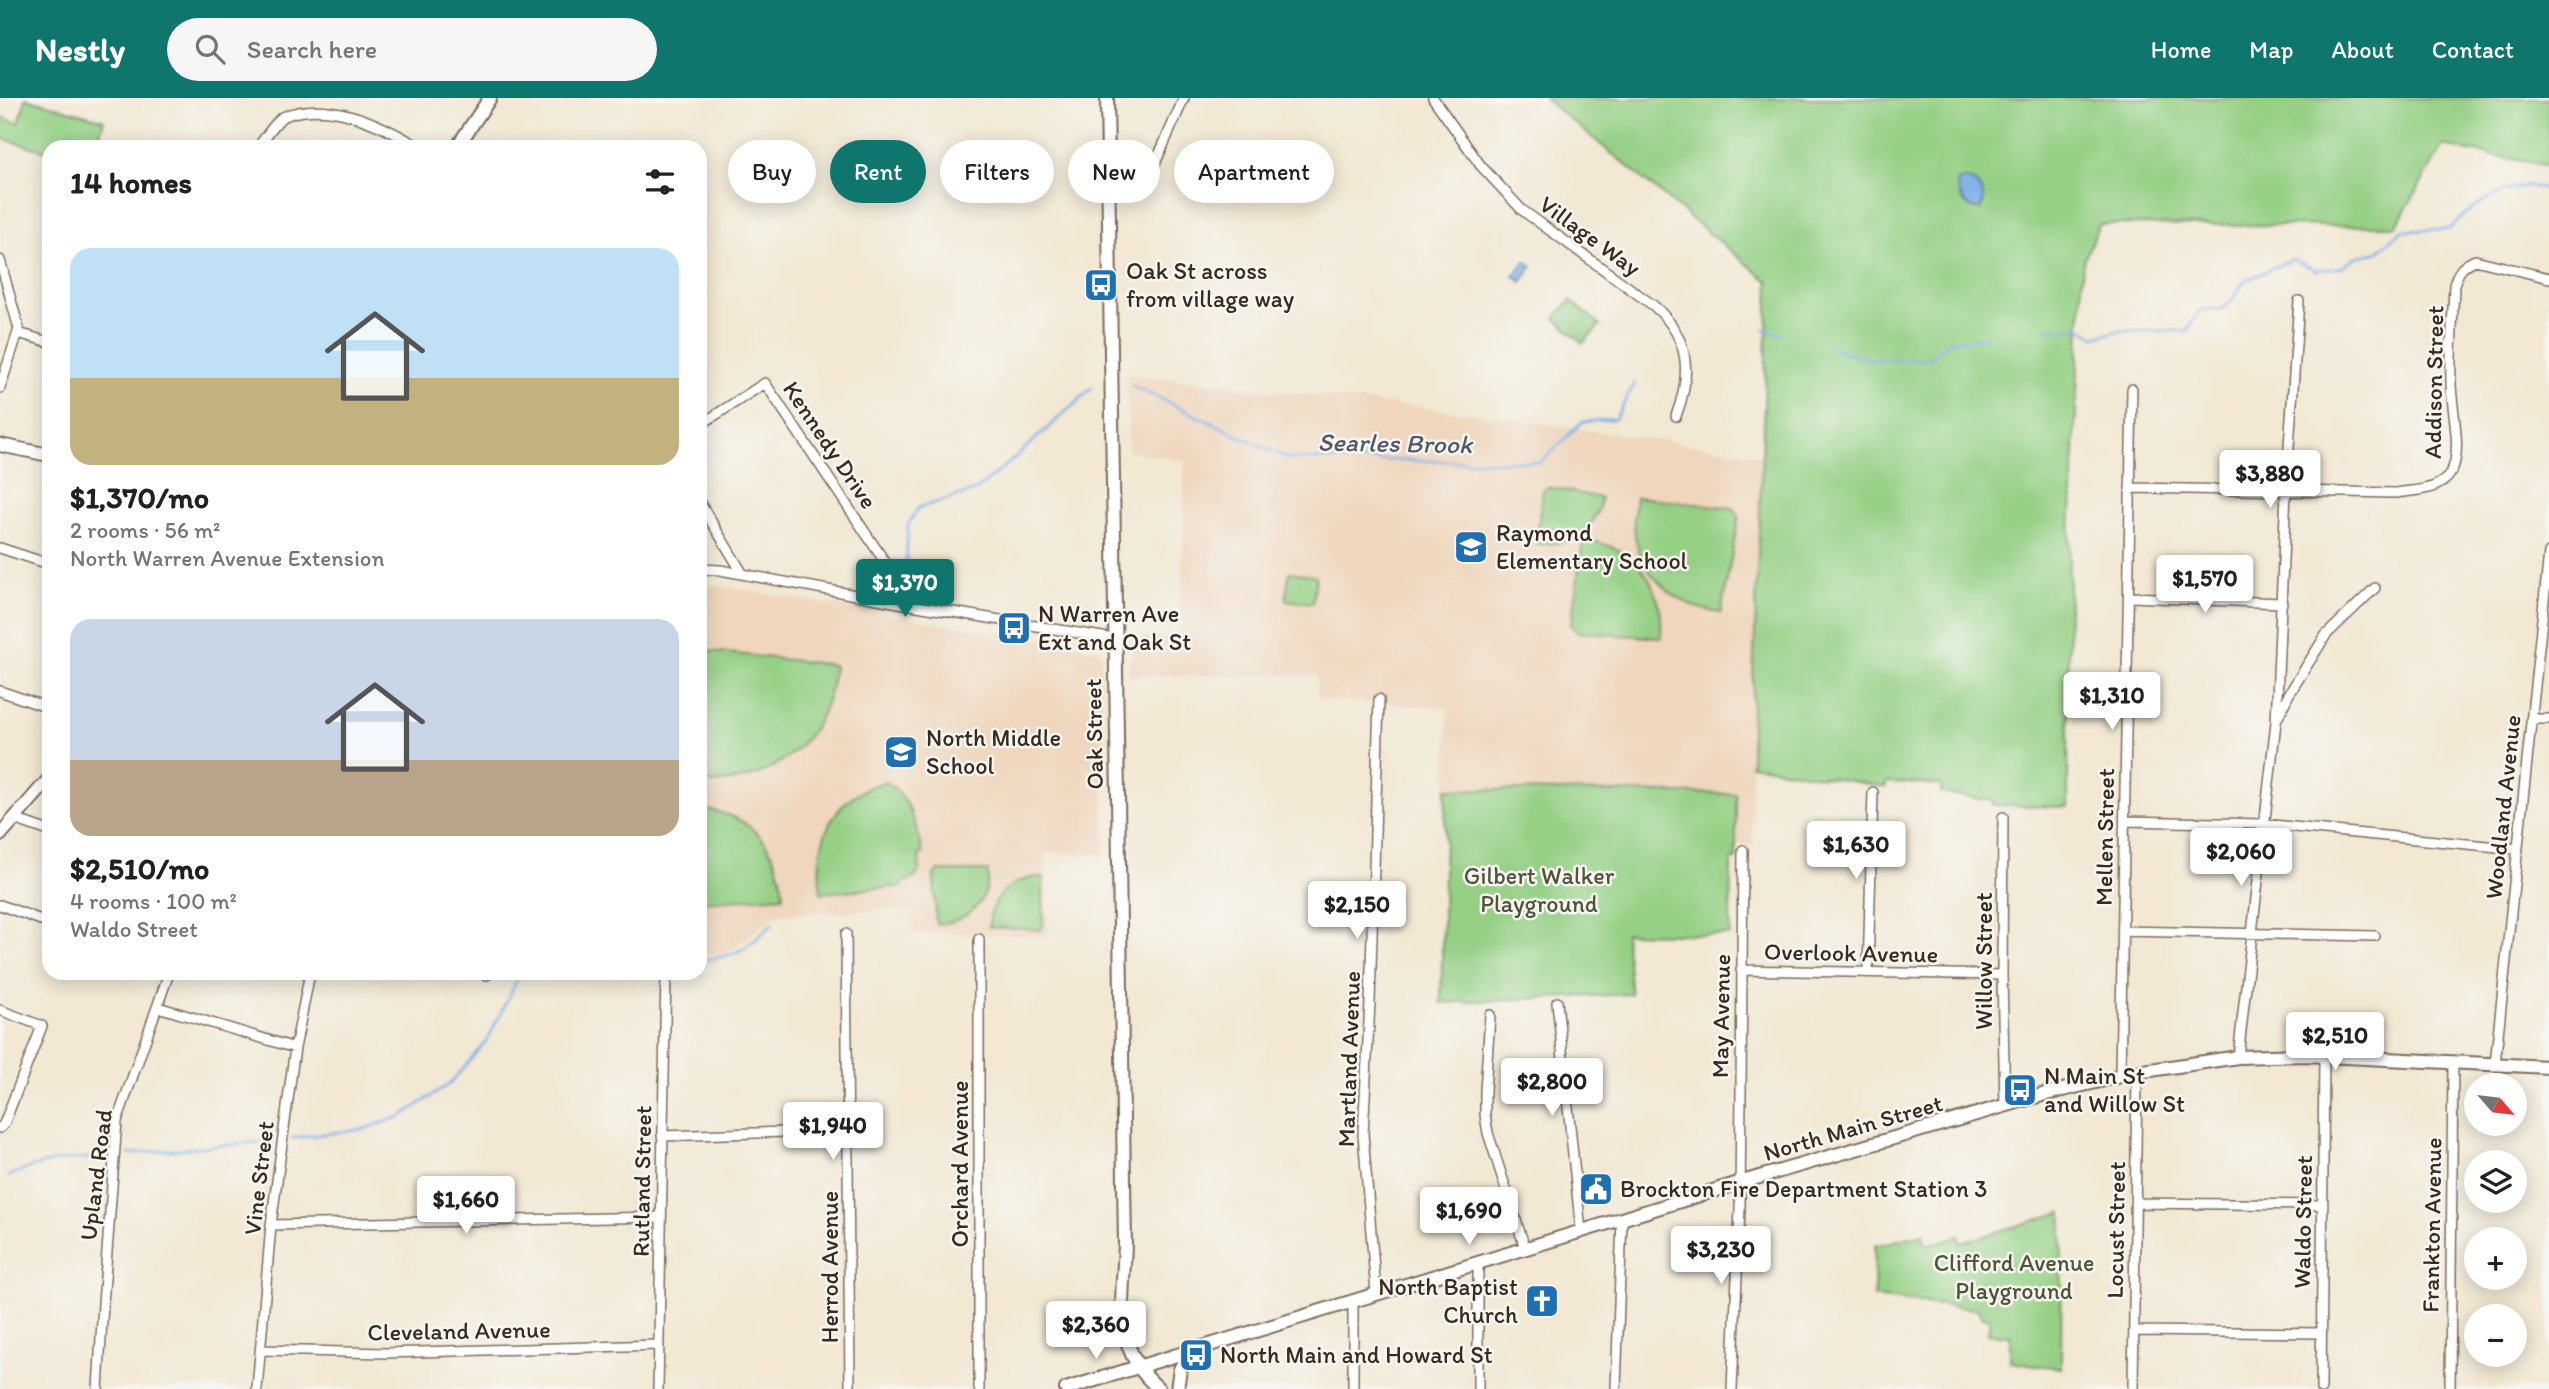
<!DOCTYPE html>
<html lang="en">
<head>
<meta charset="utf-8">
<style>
  :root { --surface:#fff; --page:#f6f6f6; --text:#202124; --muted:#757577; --accent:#0f766e }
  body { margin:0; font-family:Itim,sans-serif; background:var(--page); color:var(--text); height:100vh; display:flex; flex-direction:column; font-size:26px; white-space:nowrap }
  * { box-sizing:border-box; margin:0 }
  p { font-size:23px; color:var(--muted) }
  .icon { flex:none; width:38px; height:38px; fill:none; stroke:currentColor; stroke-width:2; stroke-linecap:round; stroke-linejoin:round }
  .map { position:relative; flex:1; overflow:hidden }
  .sheet { position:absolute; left:42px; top:42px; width:665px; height:840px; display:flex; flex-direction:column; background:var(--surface); border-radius:21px; box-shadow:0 4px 18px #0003 }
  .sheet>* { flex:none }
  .banner { position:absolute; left:728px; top:42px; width:665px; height:63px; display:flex; gap:14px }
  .needle { width:46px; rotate:118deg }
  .buttons { position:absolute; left:2464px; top:975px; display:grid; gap:14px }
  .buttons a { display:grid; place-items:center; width:63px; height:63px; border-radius:50%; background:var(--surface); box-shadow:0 4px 18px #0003; font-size:35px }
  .price { position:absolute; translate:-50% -60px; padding:0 16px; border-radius:7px; background:#fff; color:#222; font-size:23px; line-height:46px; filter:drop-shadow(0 2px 4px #0008) }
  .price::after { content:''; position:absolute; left:50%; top:42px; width:21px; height:16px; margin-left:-10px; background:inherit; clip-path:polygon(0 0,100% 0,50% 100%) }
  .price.current { background:var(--accent); color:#fff }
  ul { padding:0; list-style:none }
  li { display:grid; align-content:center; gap:14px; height:371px; padding:0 28px }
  li span { display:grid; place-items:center; height:217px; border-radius:21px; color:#555 }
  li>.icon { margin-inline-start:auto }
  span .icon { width:126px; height:126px; fill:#fffc; stroke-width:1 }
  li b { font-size:30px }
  h2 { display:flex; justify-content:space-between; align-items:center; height:84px; padding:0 28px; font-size:30px }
  .chip { padding:0 24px; border-radius:32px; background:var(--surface); box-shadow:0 4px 18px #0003; font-size:24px; line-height:63px }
  .chip.current { background:var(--accent); color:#fff }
  header { display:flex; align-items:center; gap:42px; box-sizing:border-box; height:98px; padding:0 35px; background:var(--accent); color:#fff }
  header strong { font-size:33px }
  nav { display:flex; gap:38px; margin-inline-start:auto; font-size:24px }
  .search { width:490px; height:63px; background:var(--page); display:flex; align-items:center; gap:18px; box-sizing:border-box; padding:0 24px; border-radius:38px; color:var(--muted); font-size:26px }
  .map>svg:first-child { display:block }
</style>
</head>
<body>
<header>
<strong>Nestly</strong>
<div class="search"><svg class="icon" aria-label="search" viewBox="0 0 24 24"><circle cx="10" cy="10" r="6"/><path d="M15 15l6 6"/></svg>Search here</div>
<nav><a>Home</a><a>Map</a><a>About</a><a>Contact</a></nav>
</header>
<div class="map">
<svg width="2549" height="1291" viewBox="0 0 2549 1291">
  <rect width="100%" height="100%" fill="#f6f6f2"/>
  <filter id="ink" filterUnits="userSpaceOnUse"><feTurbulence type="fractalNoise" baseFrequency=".0143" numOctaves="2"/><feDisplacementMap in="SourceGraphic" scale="14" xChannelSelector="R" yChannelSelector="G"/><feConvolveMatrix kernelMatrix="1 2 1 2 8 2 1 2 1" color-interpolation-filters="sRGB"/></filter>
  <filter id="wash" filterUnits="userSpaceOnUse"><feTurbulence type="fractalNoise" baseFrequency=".00686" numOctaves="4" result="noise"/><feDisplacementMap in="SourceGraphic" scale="28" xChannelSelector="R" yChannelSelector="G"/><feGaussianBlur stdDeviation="1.57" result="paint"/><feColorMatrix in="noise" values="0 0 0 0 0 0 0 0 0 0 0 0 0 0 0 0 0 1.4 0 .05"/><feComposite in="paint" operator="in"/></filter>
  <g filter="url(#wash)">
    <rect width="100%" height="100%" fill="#f2e8d3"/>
    <path fill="#efd6bc" d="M1127,276L1468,315L1763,357L1751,632L1753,746H1736V696L1446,691L1448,610L1317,601V577L1129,578V560H1132L1131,537L1181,542L1185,362L1128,353Z
      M707,486L1101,552L1105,757L1046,756L1048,839L913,834V811L778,816L727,855L700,857V488Z"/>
    <path fill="#95d085" stroke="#687d52" stroke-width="2" d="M26,0L104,22L96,49H49V54L0,40V19L19,25Z
      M1544,0H2549V68L2443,48L2396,128L2099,126L2083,165L2069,459L2068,709L1993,707V703L1941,695V687L1886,684V689L1751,667V632L1769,184Z
      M1571,202L1600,227L1583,245L1555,220Z
      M1548,389L1601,400C1596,433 1568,450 1536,445L1543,392Z
      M1636,399L1732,410L1739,417L1721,515C1681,510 1641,480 1635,437C1633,424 1634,412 1636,399Z
      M1583,442C1637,447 1665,488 1661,540L1578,534L1571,528Z
      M1289,474L1316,478L1313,505L1286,502Z
      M710,553L834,567C828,642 774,687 700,685L701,562Z
      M885,684C909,695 918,733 923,756L919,757L920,771L915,780L903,784V788L821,795C814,744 830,698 885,684Z
      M1446,691L1736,696V761L1731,762L1730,837L1625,835L1631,896L1441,905Z
      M700,711C751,715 779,749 783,798L700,804Z
      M937,773H988C989,805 966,825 936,826L934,777Z
      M1043,779V828L1040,832L989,829C990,798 1013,779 1043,779Z
      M2062,1114L2061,1270L2010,1264V1238L1988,1236L1990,1221L1983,1219L1977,1211L1874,1199L1875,1148L1923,1136L1925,1144L1929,1147L1959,1137L1961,1145Z"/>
    <path fill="#7caee8" stroke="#5c6c83" stroke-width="2" d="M1963,81C1975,82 1982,90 1984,102L1980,111C1967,112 1956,96 1958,84Z
      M1525,163L1533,168L1522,184L1514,178Z"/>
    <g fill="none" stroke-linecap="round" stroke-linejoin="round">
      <path stroke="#7caee8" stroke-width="2.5" d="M1764,231L1782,237
        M2045,231L2080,229L2095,239L2118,233H2187L2200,212L2221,211L2234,200L2243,184L2292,161L2316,172L2343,169L2355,159L2376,155L2401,133L2449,131C2473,106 2513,79 2549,92
        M1828,248L1868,262L1929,261L1950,243L1988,239
        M1133,288L1289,361L1541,364L1582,324L1615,321L1635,285
        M905,487L908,427L918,410L975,393L1009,365L1092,290
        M700,862C738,859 746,851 773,825
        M292,1040L364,1031L402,1018L451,985L488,941L519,878L523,875
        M128,1056L269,1043
        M9,1078C42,1063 68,1060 103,1060"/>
    </g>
  </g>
  <g filter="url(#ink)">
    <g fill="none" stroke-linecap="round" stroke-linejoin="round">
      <g stroke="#7b6c5d" stroke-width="12">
        <path id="street" d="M1433,0L1481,68L1522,112L1654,208C1690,239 1692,276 1676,318
          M258,49C265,40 273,27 282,19C326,0 379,25 419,49
          M1107,82L1145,79L1151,75L1184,0
          M0,162L19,231L0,290
          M18,235L49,244
          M700,327L765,285L885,464V482L880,501
          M2130,390L2396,395C2414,392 2439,393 2450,376C2464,355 2451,309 2451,285C2450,252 2453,219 2454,187C2458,173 2462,168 2475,162L2549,180
          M700,405L743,476
          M0,450L49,466
          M700,471L720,472L899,505L1114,541
          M2130,499L2282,505
          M0,593L49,610
          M2278,619L2289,596L2326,537L2375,490
          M2531,621H2549
          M2003,719L2002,877L2005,1008
          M14,721L49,733
          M2125,723L2263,726L2518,751
          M0,807L49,825
          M2122,833L2375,838
          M846,836L850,1291
          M979,841V1291
          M1741,872L2002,877
          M1868,874L1873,694
          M481,875L487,877
          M1557,904L1581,1133
          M158,909L295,950
          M0,912L42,928L4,1026L0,1030
          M1490,917L1485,993V1017L1488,1035L1525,1150
          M2238,959L2276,624L2286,393L2299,203
          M2495,966L2549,455
          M2120,978L2132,291
          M662,1038L848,1032
          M2135,1105L2323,1107
          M271,1127L660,1119
          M1478,1164V1291
          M1376,1195L1363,1036L1370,905L1379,601
          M1353,1202V1291
          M2134,1233L2321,1235
          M261,1252L386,1255L658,1247
          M98,1291L103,1206L117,1023L169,875
          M257,1291L271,1127L295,950L310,875
          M658,1291L666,875
          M1616,1291L1622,1121
          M1732,1291L1740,1111L1743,752
          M2133,1291L2137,974
          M2321,1291L2324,957
          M2450,1291L2453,964"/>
      </g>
      <g stroke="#7b6c5d" stroke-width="16">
        <path id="secondary" d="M1107,0L1125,1146C1123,1202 1111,1250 1159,1291
          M457,49L490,0
          M0,347L49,357
          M0,737L49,681
          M1066,1291L1739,1085L2042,997L2137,974L2238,959L2305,957L2549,969
          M1177,1291L1180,1271L1191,1252"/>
      </g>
      <use href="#street" stroke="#fff" stroke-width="9"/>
      <use href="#secondary" stroke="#fff" stroke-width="12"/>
    </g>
  </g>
  <defs>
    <g id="bus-square" transform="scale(1.75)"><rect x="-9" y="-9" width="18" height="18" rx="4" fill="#1f6fb2" stroke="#f6f6f2"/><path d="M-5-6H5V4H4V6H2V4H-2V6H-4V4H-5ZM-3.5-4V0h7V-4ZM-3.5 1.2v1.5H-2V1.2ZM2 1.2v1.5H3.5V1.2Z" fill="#fff"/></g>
    <g id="school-square" transform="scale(1.75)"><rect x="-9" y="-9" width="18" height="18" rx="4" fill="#1f6fb2" stroke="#f6f6f2"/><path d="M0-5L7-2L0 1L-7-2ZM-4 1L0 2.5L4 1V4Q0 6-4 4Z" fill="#fff"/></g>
    <g id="civic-square" transform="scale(1.75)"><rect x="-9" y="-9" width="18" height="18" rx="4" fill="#1f6fb2" stroke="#f6f6f2"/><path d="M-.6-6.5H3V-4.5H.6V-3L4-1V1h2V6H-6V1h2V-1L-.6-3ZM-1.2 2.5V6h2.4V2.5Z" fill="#fff"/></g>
    <g id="church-square" transform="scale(1.75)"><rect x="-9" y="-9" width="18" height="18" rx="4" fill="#1f6fb2" stroke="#f6f6f2"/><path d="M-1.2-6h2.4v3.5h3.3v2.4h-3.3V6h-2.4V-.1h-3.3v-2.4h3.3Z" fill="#fff"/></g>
  </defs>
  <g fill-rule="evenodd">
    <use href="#bus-square" x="1101" y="187"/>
    <use href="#school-square" x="1471" y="449"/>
    <use href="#bus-square" x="1014" y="530"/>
    <use href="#school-square" x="901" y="654"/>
    <use href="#bus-square" x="2020" y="992"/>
    <use href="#civic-square" x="1596" y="1091"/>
    <use href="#church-square" x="1542" y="1203"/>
    <use href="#bus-square" x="1196" y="1257"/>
  </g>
  <g text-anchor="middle" stroke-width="5" stroke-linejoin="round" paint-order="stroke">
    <g font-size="24" fill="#3b2a1e" stroke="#f6f6f2">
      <text transform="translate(1590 138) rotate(36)" y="8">Village Way</text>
      <text transform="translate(2434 284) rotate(-89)" y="8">Addison Street</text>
      <text transform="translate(830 347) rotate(56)" y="8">Kennedy Drive</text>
      <text transform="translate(1094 636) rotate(-91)" y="8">Oak Street</text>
      <text transform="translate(2503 709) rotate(-84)" y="8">Woodland Avenue</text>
      <text transform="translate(2105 739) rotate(-89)" y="8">Mellen Street</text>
      <text transform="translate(1851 855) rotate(1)" y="8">Overlook Avenue</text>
      <text transform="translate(1984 863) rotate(-90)" y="8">Willow Street</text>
      <text transform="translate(1721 918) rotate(-89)" y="8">May Avenue</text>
      <text transform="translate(1349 961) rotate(-88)" y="8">Martland Avenue</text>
      <text transform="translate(1853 1030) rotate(-16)" y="8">North Main Street</text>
      <text transform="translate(960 1066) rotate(-90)" y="8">Orchard Avenue</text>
      <text transform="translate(96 1077) rotate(-83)" y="8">Upland Road</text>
      <text transform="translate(259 1080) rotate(-83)" y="8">Vine Street</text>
      <text transform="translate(642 1083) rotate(-89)" y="8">Rutland Street</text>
      <text transform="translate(2303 1124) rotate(-89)" y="8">Waldo Street</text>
      <text transform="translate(2432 1127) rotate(-89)" y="8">Frankton Avenue</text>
      <text transform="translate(2116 1132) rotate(-89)" y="8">Locust Street</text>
      <text transform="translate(830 1169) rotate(-90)" y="8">Herrod Avenue</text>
      <text transform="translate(459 1233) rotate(-1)" y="8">Cleveland Avenue</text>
    </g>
    <g font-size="24" fill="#3b2a1e" stroke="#f6f6f2" text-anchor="start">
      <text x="1126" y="181">Oak St across<tspan x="1126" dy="28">from village way</tspan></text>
      <text x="1496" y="443">Raymond<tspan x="1496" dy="28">Elementary School</tspan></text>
      <text x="1038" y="524">N Warren Ave<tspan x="1038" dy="28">Ext and Oak St</tspan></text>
      <text x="926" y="648">North Middle<tspan x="926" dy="28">School</tspan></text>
      <text x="2044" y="986">N Main St<tspan x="2044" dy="28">and Willow St</tspan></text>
      <text x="1620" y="1099">Brockton Fire Department Station 3</text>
      <text x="1518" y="1197" text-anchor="end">North Baptist<tspan x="1518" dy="28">Church</tspan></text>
      <text x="1220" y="1265">North Main and Howard St</text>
    </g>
    <g font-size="24" fill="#525438" stroke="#f6f6f2">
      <text x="1539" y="786">Gilbert Walker<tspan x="1539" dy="28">Playground</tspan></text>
      <text x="2014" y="1173">Clifford Avenue<tspan x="2014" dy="28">Playground</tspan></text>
    </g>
    <g font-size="26" font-style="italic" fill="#525865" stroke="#f6f6f2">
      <text transform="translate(1395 345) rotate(1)" y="9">Searles Brook</text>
    </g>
  </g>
</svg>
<div class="buttons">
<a><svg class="needle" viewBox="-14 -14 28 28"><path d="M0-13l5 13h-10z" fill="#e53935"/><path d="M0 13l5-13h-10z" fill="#757577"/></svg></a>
<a><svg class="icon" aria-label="layers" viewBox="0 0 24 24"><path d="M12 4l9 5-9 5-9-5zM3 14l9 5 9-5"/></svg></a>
<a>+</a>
<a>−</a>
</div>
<b class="price" style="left:2270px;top:412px">$3,880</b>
<b class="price" style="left:2205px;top:517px">$1,570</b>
<b class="price current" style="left:905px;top:521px">$1,370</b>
<b class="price" style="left:2112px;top:634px">$1,310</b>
<b class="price" style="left:1856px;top:783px">$1,630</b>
<b class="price" style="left:2241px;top:790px">$2,060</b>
<b class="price" style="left:1357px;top:843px">$2,150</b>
<b class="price" style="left:2335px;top:974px">$2,510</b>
<b class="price" style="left:1552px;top:1020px">$2,800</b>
<b class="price" style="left:833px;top:1064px">$1,940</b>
<b class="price" style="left:466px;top:1138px">$1,660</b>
<b class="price" style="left:1469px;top:1149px">$1,690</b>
<b class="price" style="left:1721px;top:1188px">$3,230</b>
<b class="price" style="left:1096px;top:1263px">$2,360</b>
<div class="banner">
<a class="chip">Buy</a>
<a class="chip current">Rent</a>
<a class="chip">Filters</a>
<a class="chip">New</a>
<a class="chip">Apartment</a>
</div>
<section class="sheet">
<h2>14 homes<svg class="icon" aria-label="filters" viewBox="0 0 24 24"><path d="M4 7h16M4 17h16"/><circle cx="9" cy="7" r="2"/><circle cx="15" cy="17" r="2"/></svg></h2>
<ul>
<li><span style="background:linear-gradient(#bfe0f5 60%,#c2b280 0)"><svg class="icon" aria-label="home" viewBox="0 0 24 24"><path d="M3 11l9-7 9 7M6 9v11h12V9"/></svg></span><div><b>$1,370/mo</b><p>2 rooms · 56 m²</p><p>North Warren Avenue Extension</p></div></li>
<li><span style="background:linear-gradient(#c9d6e8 65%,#b9a48a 0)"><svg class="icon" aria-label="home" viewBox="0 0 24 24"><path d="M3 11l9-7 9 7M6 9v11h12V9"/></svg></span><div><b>$2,510/mo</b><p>4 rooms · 100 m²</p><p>Waldo Street</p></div></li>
</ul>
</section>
</div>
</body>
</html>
